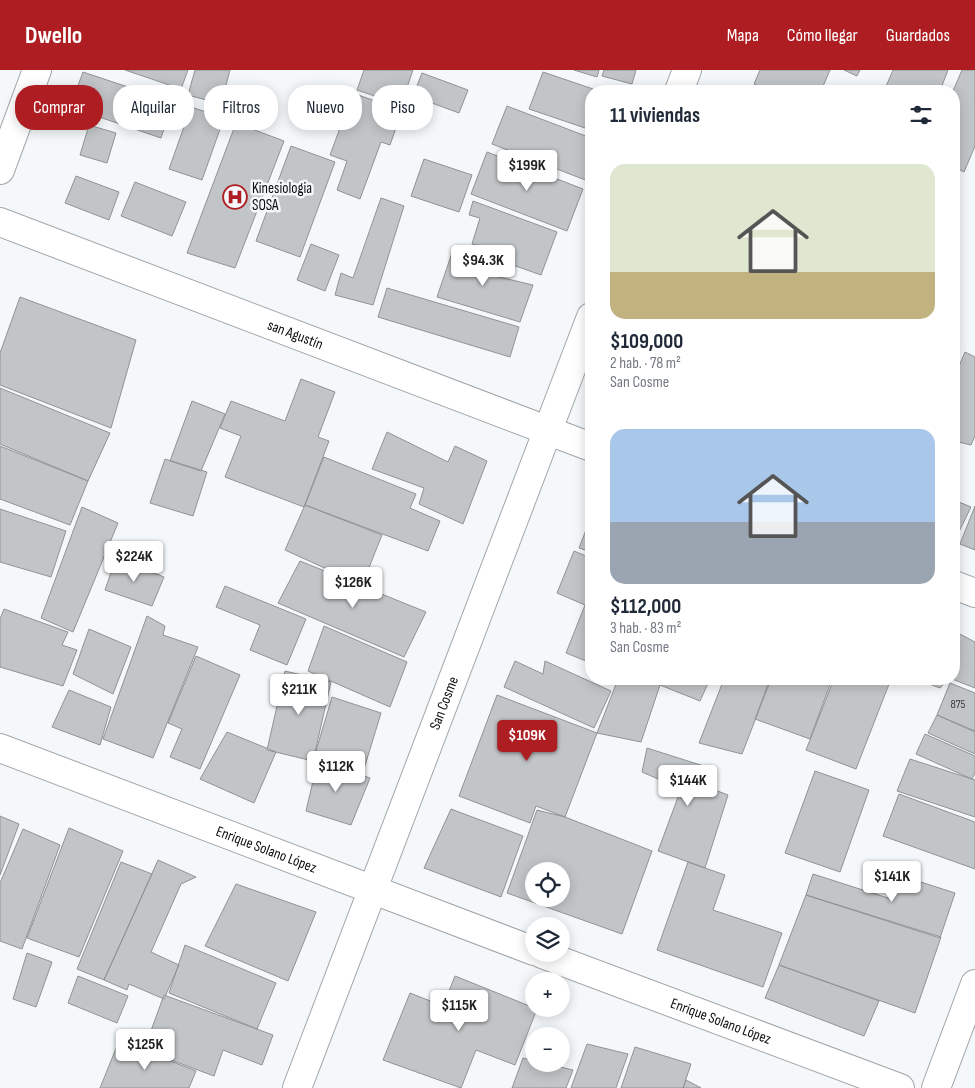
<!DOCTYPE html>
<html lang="es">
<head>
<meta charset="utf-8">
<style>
  :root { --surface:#fff; --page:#f6f6f7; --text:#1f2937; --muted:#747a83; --accent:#ae1d22 }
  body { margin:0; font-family:"Sofia Sans Condensed",sans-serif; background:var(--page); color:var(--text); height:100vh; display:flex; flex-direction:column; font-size:19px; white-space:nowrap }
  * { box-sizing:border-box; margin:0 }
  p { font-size:16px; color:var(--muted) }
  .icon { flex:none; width:28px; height:28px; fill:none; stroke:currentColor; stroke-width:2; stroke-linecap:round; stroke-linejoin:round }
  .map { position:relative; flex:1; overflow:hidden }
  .sheet { position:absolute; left:585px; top:15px; width:375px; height:600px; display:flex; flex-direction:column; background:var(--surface); border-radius:20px; box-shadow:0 2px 12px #0003 }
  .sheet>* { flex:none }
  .guide { position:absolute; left:15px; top:15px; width:475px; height:45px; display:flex; gap:10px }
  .controls { position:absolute; left:525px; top:792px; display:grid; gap:10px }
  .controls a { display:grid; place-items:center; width:45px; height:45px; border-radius:50%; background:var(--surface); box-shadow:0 2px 12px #0003; font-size:25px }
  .price { position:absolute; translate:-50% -42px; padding:0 11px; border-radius:5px; background:#fff; color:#222; font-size:16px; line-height:32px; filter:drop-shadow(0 1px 2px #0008) }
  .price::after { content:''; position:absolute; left:50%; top:30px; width:15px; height:11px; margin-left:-8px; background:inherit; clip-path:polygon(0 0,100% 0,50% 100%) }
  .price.active { background:var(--accent); color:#fff }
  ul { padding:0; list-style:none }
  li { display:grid; align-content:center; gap:10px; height:265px; padding:0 25px }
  li span { display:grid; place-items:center; height:155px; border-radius:15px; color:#555 }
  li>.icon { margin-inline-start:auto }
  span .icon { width:90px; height:90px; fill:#fffc; stroke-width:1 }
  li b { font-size:21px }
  h2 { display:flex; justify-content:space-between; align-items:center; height:60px; padding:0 25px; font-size:21px }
  .chip { padding:0 18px; border-radius:20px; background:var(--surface); box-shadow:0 2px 12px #0003; font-size:18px; line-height:45px }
  .chip.active { background:var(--accent); color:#fff }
  header { display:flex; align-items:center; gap:30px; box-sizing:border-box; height:70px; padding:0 25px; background:var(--accent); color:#fff }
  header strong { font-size:24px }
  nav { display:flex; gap:28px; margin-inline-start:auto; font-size:18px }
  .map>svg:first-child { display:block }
</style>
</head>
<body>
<header>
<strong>Dwello</strong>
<nav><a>Mapa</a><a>Cómo llegar</a><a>Guardados</a></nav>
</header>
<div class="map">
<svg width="975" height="1018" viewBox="0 0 975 1018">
  <rect width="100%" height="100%" fill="#f5f8fa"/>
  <path fill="#c2c5c7" stroke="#909394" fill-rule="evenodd" d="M125,0H188L181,19Z
    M195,0H230L221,34L188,25Z
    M364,0H413L401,35L357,20Z
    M574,0H599L597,7Z
    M604,0H636L632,14L602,6Z
    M760,0H830L821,21H772L754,14Z
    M844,0H860L857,6Z
    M893,0H948L940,21H884Z
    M962,0H975V76L964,102L954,97L953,21Z
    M83,2L173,32L161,68L70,37Z
    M543,2L599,21H591V60L529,39Z
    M422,3L468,20L459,43L413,26Z
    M353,23L402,41L390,75L381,72L360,129L337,120L347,91L330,85Z
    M507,36L591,68V102L588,111L492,74Z
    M191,37L224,48L202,110L169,99Z
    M236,53L284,71L235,198L187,183Z
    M89,55L116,63L107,93L80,85Z
    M291,76L335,92L300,187L256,171Z
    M487,82L583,119L567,161L471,124Z
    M424,89L472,105L459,142L411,126Z
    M76,106L119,122L109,150L65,133Z
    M135,112L186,132L172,166L121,146Z
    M381,128L404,136L373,235L335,225L341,203L353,208Z
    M473,131L557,162L541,205L496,189L498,180L472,174L480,148L469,145Z
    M311,174L339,185L325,221L297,210Z
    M454,177L490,186L486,204L533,215L520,252L437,227Z
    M387,218L519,257L510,287L378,247Z
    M20,227L136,270L111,358L0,315V283Z
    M965,282L975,287V366L971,375L954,371V308Z
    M301,309L335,322L318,367L329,371L304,437L225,407L241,366L220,358L231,331L285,351Z
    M0,318L110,363L88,411L0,374Z
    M192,331L225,344L201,401L170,391Z
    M387,362L448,392L455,376L487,391L463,454L419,434L424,418L372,399Z
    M0,376L88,411L70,455L0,429Z
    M324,387L416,424L410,438L440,451L428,481L305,435Z
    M165,389L207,402L193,446L150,433Z
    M954,430L971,437L956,468H954Z
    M305,435L382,465L362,515L285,480Z
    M975,436V480L960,474Z
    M82,437L118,453L73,562L41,548Z
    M0,439L66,461L51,507L0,492Z
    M591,447V482L579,478Z
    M574,481L591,488V593L566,583L585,535L557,523Z
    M116,488L164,507L152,536L105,520Z
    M300,491L426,542L404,587L278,533Z
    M225,516L306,549L287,595L250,580L260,555L216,537Z
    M4,539L68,562L62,575L77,580L63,616L0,597V549Z
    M147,546L165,556L163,565L198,577L153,688L103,669Z
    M324,556L407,592L390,637L308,601Z
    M89,559L131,577L113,624L73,604Z
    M954,561L975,572V618L952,609Z
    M196,586L240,605L200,699L170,687L182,659L168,653Z
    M515,591L543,604L545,591L611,621L594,658L504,617Z
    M285,601L331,612L313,691L267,680Z
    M618,609L660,615L641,672L597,663Z
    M663,609H710L700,631L660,615Z
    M724,609H771L742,684L699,673Z
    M770,609H832L810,669L755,649Z
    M834,609H891L856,699L806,680Z
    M916,609H949L940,618Z
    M950,613L975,623V661L937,645Z
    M69,620L111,637L100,675L52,657Z
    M497,625L597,663L565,747L536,736L530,753L459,726Z
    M332,627L381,643L364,699L313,691Z
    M937,645L975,662V684L928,663Z
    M227,662L276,682L254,733L200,709Z
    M925,664L975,686V703L972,709L916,684Z
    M647,678L713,699L710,718L728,725L705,798L658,781L681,719L642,702Z
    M910,689L975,710V747L897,721Z
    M318,690L370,708L351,755L306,741Z
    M815,701L869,720L840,802L785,783Z
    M899,724L975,752V799L883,766Z
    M451,739L523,766L501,827L424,798Z
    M537,740L565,747L652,781L622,864L507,823ZM534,801H561V829H534Z
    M0,746L19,754L0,805Z
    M69,758L123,781L79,887L27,868Z
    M23,759L60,775L22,879L0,871V813Z
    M158,790L196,807L181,814L151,882L179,895L164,929L129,914L127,920L104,910Z
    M121,792L152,804L104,910L77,899Z
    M688,792L725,805L713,840L782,863L763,917L657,880Z
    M813,804L891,829L899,805L955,823L940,868L806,825Z
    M236,814L316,842L288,911L205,876Z
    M806,825L941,867L915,943L779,895Z
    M185,875L276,913L257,959L169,923Z
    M27,883L52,892L36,937L13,929Z
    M779,895L879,931L864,966L765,928Z
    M78,906L128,926L117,953L68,933Z
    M455,906L537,939L515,995L476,980L461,1018L383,990L410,923L443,936Z
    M164,925L273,965L262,995L223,980L214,1006L144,980Z
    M119,971L196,1001L189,1018H100Z
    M587,974L628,984L616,1018H571Z
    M635,977L691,994L683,1018H621Z
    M523,988L534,991V994H548L573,1000L566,1018H512Z
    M686,1010L701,1018H683Z"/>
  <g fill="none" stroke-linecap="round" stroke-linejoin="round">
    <g stroke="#a3a6a8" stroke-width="30">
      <g id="minor">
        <path d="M679,21L687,0"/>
        <path d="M0,100L37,0"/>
        <path id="s1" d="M0,152L591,377"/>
        <path d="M954,515L975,523"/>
        <path id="s2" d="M0,678L534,881"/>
        <path id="s3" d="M542,884L900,1018"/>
        <path id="s4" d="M297,1018L591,247"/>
        <path d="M936,1018L975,914"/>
      </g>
    </g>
    <use href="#minor" stroke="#fff" stroke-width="28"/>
  </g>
  <defs>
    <g id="hospital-ring" transform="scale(1.25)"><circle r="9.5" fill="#f5f8fa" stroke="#ae1d22" stroke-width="1.5"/><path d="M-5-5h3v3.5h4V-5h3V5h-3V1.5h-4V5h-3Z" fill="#ae1d22"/></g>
  </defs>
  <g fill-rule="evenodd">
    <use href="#hospital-ring" x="235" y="127"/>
  </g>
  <g text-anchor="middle" stroke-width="5" stroke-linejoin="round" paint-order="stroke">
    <g font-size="12" fill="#3a3b3c">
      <text x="958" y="638">875</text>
    </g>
    <g font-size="15" fill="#0c0d0e" stroke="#f5f8fa" text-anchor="start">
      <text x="252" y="123">Kinesiologia<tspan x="252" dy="17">SOSA</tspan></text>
    </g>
    <g font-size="15" fill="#0c0d0e" stroke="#f5f8fa">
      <text dy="5" stroke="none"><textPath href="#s1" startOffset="316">san Agustín</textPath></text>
      <text dy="5" stroke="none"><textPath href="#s4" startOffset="412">San Cosme</textPath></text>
      <text dy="5" stroke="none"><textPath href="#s2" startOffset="285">Enrique Solano López</textPath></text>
      <text dy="5" stroke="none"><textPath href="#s3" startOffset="191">Enrique Solano López</textPath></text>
    </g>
  </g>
</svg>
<div class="controls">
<a><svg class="icon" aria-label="locate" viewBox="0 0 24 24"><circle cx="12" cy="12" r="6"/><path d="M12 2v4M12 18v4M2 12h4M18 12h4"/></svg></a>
<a><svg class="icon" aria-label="layers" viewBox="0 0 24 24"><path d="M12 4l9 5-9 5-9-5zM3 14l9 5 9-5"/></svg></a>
<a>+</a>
<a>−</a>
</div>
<b class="price" style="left:527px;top:122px">$199K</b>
<b class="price" style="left:483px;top:217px">$94.3K</b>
<b class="price" style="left:134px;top:513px">$224K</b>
<b class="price" style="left:353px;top:539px">$126K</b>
<b class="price" style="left:299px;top:646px">$211K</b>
<b class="price active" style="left:527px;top:692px">$109K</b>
<b class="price" style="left:336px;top:723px">$112K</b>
<b class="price" style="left:688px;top:737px">$144K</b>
<b class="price" style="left:892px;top:833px">$141K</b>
<b class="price" style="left:459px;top:962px">$115K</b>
<b class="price" style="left:145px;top:1001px">$125K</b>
<div class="guide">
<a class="chip active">Comprar</a>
<a class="chip">Alquilar</a>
<a class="chip">Filtros</a>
<a class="chip">Nuevo</a>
<a class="chip">Piso</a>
</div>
<section class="sheet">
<h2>11 viviendas<svg class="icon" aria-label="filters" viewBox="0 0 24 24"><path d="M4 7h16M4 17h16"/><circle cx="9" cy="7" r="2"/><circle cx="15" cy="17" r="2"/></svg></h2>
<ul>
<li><span style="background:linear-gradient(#dfe7d0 70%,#c2b280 0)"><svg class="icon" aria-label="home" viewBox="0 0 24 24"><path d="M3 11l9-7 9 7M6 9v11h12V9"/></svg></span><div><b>$109,000</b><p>2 hab. · 78 m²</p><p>San Cosme</p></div></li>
<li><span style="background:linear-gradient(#a9c7e8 60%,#9aa5b1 0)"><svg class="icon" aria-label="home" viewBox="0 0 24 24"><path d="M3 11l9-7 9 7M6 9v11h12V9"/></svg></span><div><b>$112,000</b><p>3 hab. · 83 m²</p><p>San Cosme</p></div></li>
</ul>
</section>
</div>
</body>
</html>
